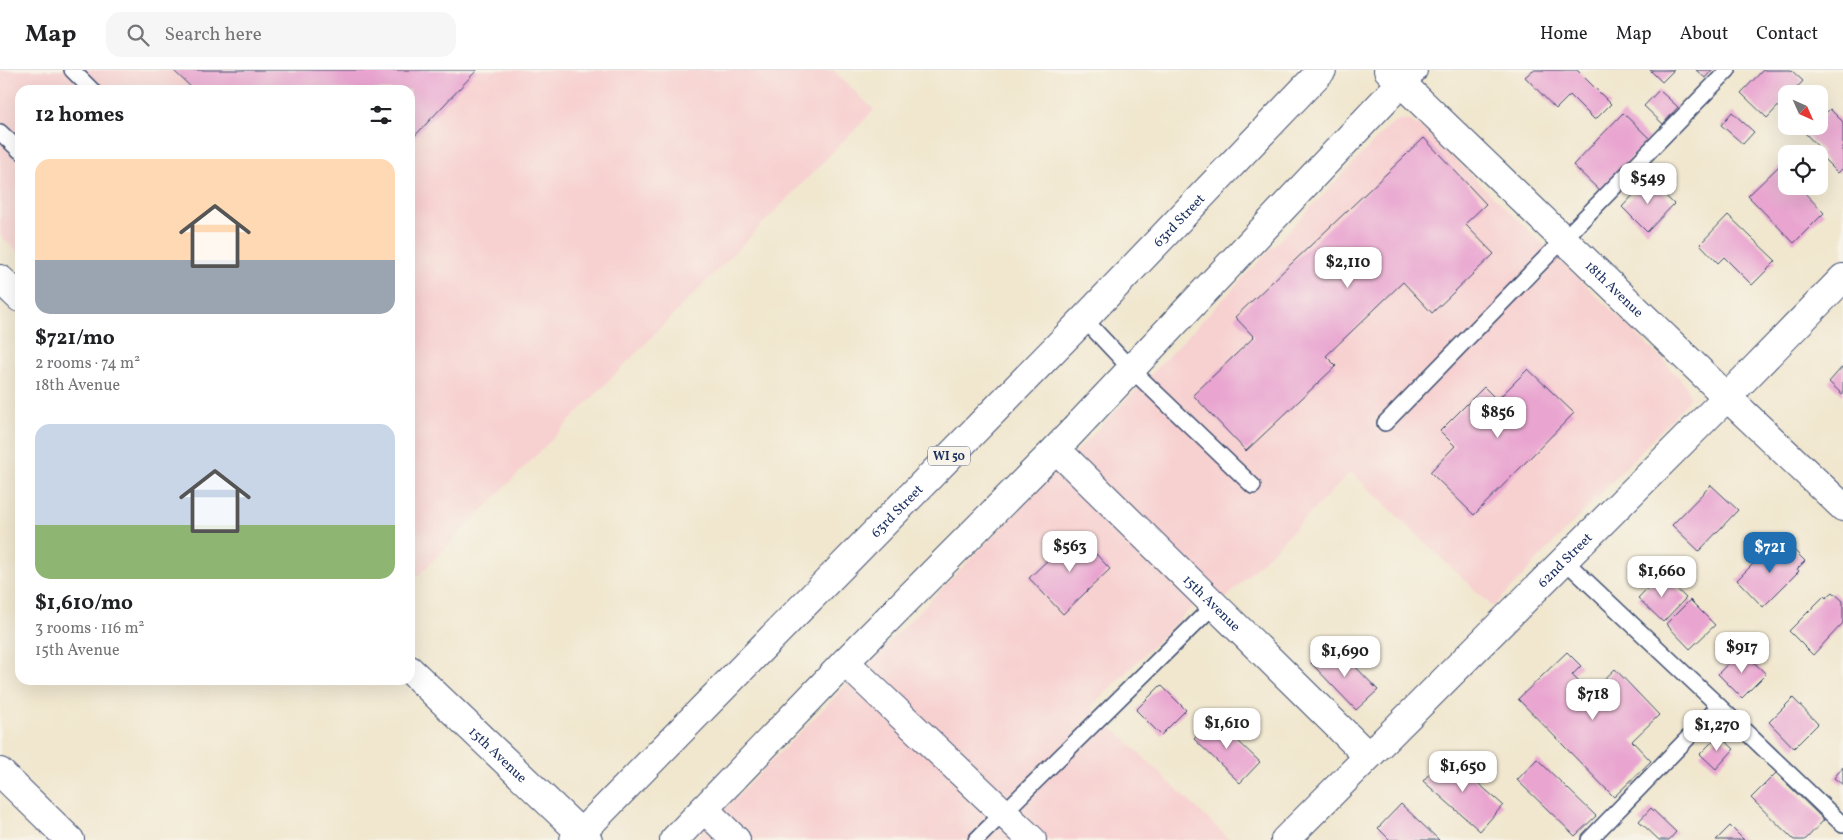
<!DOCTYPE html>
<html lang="en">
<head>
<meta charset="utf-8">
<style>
  :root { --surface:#fff; --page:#f6f6f6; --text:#202124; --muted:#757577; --line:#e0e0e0; --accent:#1f6fb2 }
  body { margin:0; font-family:Vollkorn,serif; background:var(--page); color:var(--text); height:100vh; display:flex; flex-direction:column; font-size:19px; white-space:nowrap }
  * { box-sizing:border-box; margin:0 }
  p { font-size:16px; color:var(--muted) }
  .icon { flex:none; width:28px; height:28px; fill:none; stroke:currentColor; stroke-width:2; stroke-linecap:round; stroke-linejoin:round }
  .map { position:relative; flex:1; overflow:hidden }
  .sheet { position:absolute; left:15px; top:15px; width:400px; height:600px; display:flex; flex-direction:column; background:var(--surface); border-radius:15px; box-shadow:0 5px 20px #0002 }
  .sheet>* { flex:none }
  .needle { width:32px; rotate:135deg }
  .tools { position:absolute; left:1778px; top:15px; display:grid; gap:10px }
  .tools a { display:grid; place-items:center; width:50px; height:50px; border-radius:10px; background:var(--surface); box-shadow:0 5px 20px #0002; font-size:25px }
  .price { position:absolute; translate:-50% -42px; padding:0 11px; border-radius:10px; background:#fff; color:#222; font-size:16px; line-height:32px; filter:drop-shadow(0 1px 2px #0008) }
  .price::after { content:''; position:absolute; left:50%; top:30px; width:15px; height:11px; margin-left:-8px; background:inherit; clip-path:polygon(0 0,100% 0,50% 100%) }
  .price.on { background:var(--accent); color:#fff }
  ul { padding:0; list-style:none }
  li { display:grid; align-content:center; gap:10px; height:265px; padding:0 20px }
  li span { display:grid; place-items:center; height:155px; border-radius:15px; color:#555 }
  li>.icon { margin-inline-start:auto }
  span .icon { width:90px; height:90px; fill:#fffc; stroke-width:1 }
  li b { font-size:21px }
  h2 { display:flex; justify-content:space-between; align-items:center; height:60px; padding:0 20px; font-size:21px }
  header { display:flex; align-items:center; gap:30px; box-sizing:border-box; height:70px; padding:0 25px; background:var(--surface); border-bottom:1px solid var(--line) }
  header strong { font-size:24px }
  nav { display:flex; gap:28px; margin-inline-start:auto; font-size:18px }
  .search { width:350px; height:45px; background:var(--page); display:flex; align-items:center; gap:12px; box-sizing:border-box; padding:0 18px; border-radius:15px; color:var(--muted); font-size:19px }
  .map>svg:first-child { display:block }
</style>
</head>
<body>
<header>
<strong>Map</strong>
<div class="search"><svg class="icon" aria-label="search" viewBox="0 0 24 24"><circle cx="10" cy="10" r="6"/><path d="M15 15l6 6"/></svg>Search here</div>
<nav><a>Home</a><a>Map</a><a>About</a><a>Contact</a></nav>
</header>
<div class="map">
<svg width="1843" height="770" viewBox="0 0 1843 770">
  <rect width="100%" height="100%" fill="#f7f3e8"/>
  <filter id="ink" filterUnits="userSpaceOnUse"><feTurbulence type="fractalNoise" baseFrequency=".02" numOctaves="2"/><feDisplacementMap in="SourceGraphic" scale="10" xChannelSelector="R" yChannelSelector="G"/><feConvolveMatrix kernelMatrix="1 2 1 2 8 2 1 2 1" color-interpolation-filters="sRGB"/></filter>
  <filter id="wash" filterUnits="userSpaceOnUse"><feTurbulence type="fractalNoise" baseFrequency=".0096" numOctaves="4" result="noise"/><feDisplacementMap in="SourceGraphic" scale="20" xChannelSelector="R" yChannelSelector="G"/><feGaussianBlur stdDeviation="1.12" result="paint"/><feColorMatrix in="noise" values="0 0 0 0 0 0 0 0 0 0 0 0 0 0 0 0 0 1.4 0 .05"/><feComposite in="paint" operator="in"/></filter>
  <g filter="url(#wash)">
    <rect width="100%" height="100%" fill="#f1e7cf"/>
    <path fill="#f7d0d0" d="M0,0H833L874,40L410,514V20H20V184L0,165Z
      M1399,50L1411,51L1428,63L1665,292L1687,317L1690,327L1682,338L1493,537L1351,402L1223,531L1210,519L1091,637L1230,770H694L1080,378L1387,58Z"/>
    <g id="blocks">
      <path fill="#e9a5d0" d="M173,0H477L410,71V20H194Z
        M1533,0H1577L1611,34L1595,50L1570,25L1556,39L1525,7Z
        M1650,0H1674L1662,12Z
        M1696,0H1712L1705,8Z
        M1763,0H1791L1803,11L1791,24H1786V28L1767,48L1741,23Z
        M1659,20L1678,37L1663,54L1644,36Z
        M1830,39L1843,52V98L1838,103L1820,85L1823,82L1805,63L1812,56H1819V50Z
        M1732,42L1754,62L1743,74L1721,55Z
        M1623,43L1650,69L1600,121L1573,95Z
        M1424,68L1486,134L1465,154L1494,184L1432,243L1403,212L1326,286L1336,296L1246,381L1193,325L1254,267L1235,247Z
        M1779,96L1786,104V116H1798L1824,143L1794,173L1748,126Z
        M1648,109L1674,134L1647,162L1622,137Z
        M1728,145L1776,191L1752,215L1724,187L1718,193L1700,174Z
        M1843,296V325L1829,312Z
        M1528,299L1574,343L1474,445L1430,402L1455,376L1440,361L1484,317L1497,330Z
        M1711,415L1738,440L1699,481L1672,455Z
        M1076,463L1110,499L1063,544L1029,508Z
        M1773,474L1785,487L1794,480L1805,491L1797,499L1799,501L1763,537L1737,510Z
        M1661,504L1686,528L1663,552L1638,528Z
        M1833,522L1843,531V553L1813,585L1789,561L1824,526L1826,528Z
        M1690,530L1715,555L1690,579L1666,554Z
        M1330,575L1346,593L1349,590L1378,620L1356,640L1311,593Z
        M1741,580L1766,604L1742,628L1718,604Z
        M1567,582L1581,596L1572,605L1590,623L1615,599L1659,645L1632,671L1651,691L1614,727L1518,629Z
        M1161,615L1186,640L1161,665L1136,640Z
        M1793,628L1818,654L1794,678L1769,652Z
        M1214,648L1260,692L1240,713L1194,669Z
        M1719,665L1734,679L1716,699L1700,684Z
        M1446,685L1503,735L1480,761L1423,711Z
        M1537,689L1596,746L1575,766L1517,710Z
        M1843,697V715L1834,708Z
        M1776,703L1824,750L1805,770H1794L1751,728Z
        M1401,734L1439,770H1390L1378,758Z
        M1651,738L1676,762L1669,770H1659L1639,751Z
        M1730,756L1744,770H1716Z"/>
    </g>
  </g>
  <g filter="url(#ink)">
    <use href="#blocks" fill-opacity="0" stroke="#3b4b6f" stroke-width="1"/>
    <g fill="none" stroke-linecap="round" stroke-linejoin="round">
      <g stroke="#3b4b6f" stroke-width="18">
        <path id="service" d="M72,0L92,20
          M0,62L20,81
          M1084,249L1131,299L1253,416
          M1385,353L1728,0
          M1564,490L1719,636L1843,755
          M976,770L1214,535
          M1589,770L1719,636"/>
      </g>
      <g stroke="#3b4b6f" stroke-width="30">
        <g id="minor">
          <path id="s1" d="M1388,0L1727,327L1843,437"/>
          <path d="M0,209L20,228"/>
          <path id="s2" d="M1056,379L1368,686"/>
          <path d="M845,592L1032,770"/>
          <path id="s3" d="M410,600L588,770"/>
          <path d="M0,702L70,770"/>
          <path d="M704,739L736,770"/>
          <path id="s4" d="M1285,770L1727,327L1843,208"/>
        </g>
      </g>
      <g stroke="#3b4b6f" stroke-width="30">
        <g id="primary">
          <path id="s5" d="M574,770L1084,249L1322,0"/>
          <path d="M674,770L845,592L1056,379L1413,0"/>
        </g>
      </g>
      <use href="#service" stroke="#fff" stroke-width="15"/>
      <use href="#minor" stroke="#fff" stroke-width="28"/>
      <use href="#primary" stroke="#fff" stroke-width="28"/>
    </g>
  </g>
  <g text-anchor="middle" stroke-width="4" stroke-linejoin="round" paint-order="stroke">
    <rect fill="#f7f3e8" stroke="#5d6a87" stroke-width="1" x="928" y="376.5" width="42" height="19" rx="4"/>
    <g font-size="12" font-weight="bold" fill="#1b2f5e">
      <text x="949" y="390">WI 50</text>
    </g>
    <g font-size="14" fill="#1b2f5e" stroke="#f7f3e8">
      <text dy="5" stroke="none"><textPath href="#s5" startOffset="866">63rd Street</textPath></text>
      <text dy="5" stroke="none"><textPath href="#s1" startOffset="315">18th Avenue</textPath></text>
      <text dy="5" stroke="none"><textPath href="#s5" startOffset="461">63rd Street</textPath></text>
      <text dy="5" stroke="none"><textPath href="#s4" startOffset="396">62nd Street</textPath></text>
      <text dy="5" stroke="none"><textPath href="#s2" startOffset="219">15th Avenue</textPath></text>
      <text dy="5" stroke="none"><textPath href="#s3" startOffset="122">15th Avenue</textPath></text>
    </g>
  </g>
</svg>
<div class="tools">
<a><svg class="needle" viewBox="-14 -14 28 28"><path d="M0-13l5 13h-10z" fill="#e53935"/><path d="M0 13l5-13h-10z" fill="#757577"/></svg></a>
<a><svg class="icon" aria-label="locate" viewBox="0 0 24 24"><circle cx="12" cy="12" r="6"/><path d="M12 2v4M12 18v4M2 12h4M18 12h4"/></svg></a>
</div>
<b class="price" style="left:1648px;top:135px">$549</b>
<b class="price" style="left:1348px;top:219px">$2,110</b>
<b class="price" style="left:1498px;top:369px">$856</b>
<b class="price" style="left:1070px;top:503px">$563</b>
<b class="price on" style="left:1770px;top:504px">$721</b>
<b class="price" style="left:1662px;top:528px">$1,660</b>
<b class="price" style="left:1742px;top:604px">$917</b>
<b class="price" style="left:1345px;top:608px">$1,690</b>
<b class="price" style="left:1593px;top:651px">$718</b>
<b class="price" style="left:1227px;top:680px">$1,610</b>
<b class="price" style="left:1717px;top:682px">$1,270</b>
<b class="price" style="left:1463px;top:723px">$1,650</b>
<section class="sheet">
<h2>12 homes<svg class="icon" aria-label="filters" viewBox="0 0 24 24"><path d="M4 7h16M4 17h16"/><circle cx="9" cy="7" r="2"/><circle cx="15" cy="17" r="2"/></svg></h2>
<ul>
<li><span style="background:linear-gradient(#ffd9b3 65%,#9aa5b1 0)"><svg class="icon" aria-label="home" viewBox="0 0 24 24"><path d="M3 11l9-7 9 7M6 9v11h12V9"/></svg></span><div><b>$721/mo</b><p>2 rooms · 74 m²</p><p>18th Avenue</p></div></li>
<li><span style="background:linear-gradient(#c9d6e8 65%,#8fb573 0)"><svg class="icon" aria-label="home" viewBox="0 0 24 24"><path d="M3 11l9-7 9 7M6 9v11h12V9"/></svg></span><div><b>$1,610/mo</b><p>3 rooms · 116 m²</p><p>15th Avenue</p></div></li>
</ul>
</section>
</div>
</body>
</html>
